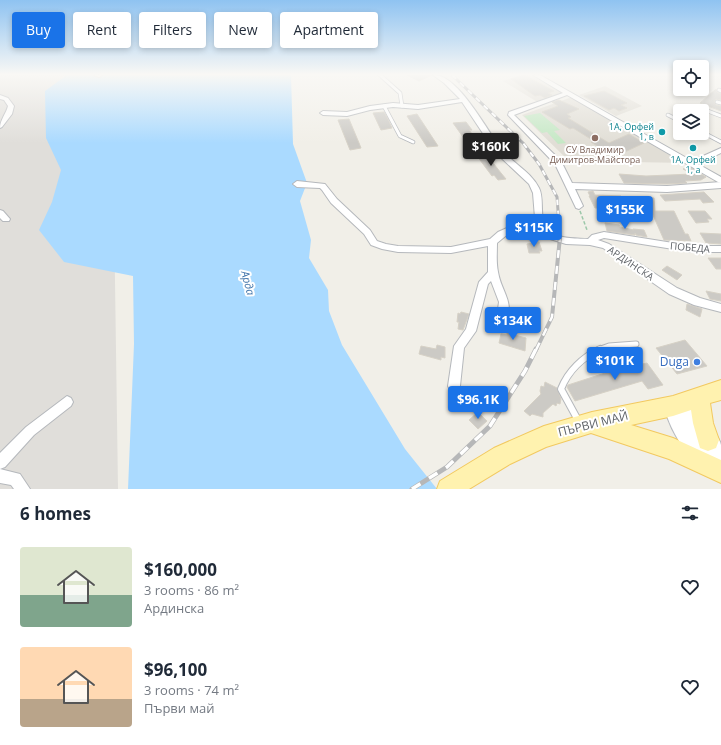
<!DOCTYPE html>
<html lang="en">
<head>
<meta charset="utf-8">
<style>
  :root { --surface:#fff; --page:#f2f2f3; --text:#1f2937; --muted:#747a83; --accent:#1a73e8 }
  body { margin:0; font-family:"Open Sans",sans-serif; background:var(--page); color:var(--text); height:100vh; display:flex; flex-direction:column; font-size:15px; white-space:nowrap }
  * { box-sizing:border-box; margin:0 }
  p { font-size:13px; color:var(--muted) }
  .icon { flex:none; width:22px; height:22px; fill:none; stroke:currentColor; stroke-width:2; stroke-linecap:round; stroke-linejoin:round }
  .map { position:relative; height:489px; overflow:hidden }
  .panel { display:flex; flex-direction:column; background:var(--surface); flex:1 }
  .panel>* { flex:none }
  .hud { position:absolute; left:12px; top:12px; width:400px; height:36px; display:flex; gap:8px }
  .fabs { position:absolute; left:673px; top:60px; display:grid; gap:8px }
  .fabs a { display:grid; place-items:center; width:36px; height:36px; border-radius:4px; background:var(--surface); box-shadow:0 2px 6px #0003; font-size:20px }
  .price { position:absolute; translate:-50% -34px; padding:0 9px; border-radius:4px; background:var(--accent); color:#fff; font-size:13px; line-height:26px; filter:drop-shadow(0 1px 2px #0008) }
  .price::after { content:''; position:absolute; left:50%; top:24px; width:12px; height:9px; margin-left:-6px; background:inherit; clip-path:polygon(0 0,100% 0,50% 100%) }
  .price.selected { background:#222; color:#fff }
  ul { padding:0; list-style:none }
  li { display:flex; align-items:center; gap:12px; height:100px; padding:0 20px }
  li span { display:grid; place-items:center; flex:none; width:112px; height:80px; border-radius:4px; color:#555 }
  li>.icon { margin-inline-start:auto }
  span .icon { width:48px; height:48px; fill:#fffc; stroke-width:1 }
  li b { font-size:17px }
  h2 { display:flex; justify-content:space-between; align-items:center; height:48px; padding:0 20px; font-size:17px }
  .pill { padding:0 14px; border-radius:4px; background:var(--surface); box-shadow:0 2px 6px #0003; font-size:14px; line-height:36px }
  .pill.selected { background:var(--accent); color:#fff }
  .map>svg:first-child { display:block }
</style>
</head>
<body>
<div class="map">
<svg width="721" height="489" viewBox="0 0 721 489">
  <rect width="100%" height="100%" fill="#f1efe8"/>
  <path fill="#e0deda" d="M0,75H112L118,489H0Z"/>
  <path fill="#e1ded6" d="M521,75H530L564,94L539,103L503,81Z
    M605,86L642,106L616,116L579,95Z
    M572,97L689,163L569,161L522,115Z"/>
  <path fill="#c5e8c5" d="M540,113L560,130L554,131L566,143L558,144L547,132L542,133L524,116Z"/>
  <path fill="#aadaff" d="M67,75H291L293,144L307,183L300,201L311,240L309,258L328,290L329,311L342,345L405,449L437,489H128L134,344L133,276L64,262L39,230L52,202L61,170L46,138L45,91Z"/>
  <path fill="#cccac5" stroke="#d6d1c6" d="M407,75H432L419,81Z
    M524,75L554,91L548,93L552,95L545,98L540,95L535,96L511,79Z
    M716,89L717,92L721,94V100L716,99L714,102L716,105L721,106V111L700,103Z
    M604,91L627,103L621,105L627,108L619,111L614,108L609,110L584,96Z
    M559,100L579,109L567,114L571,117L568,118L609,143L629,134L644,143L614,157L591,142L594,141L573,128L570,129L542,112L558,106L552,102Z
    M384,112L388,119L392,128L381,130L373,113Z
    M417,114L438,146L427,147L407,116Z
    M349,119L359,143L361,148L350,150L338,120Z
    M466,122L472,130H469L484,149L476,150L471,144H468L453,123Z
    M486,154L501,173L506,179L498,180L494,175L492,176L477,156Z
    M688,166L706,177L701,180L685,181L687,183L667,184L624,183L619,174L646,176L692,174L683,169Z
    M593,191L595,195L621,196L625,204L622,203V205L606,204V206H601L602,208H595L589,196H590L588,192Z
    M704,192L714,202L703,203L700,199L665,201L660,195Z
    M645,197L654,198L655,211H674L685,234H688L691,241L664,240Z
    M688,211H705L712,219H707L709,222L696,223Z
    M605,223L619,225L620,227L634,230L633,229L644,230L647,237L636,235L635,233V235L607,231Z
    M700,233L721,234V244L706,243Z
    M539,242L542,251H539L540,253H529L527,244Z
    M708,258H721V269H716Z
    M667,266L682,275L677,280L662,270Z
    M706,291L721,294V301L710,299Z
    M687,304L702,309L700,317L686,310Z
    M461,312L469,314L463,330L458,329L459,322H457L458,313L460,314Z
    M507,333L526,338L525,351L499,343L501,334L507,335Z
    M685,340L707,366L677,374L656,348Z
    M437,345L445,347V358L441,357V360L419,354L421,346L436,349Z
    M647,363L663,385L648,389L642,381L575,401L567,387L568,385L627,366L628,367Z
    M545,382L557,388L561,399L560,404L557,403L556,406L553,404L543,413V417L532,414L530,416L524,411L541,394L540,391L541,386L544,387Z
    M478,412L487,421L478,429L469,420Z"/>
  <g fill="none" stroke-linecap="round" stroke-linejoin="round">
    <g stroke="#b5b8bc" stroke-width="4.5">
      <path id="service-far2" d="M380,75L400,93L402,106
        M719,90L721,91
        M717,102L721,103
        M384,106L400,136L413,142
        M705,110L721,116
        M668,115L680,121
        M702,132L721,142"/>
    </g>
    <g stroke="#b5b8bc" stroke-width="7">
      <path id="service-far1" d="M598,350L609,346L636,344"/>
    </g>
    <g stroke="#b5b8bc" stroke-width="8">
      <path id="service" d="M579,422L561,389C568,371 583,357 600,349"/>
    </g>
    <g stroke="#b5b8bc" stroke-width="2">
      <path id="minor" d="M94,75H102L99,77Z
        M433,75C458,73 488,133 503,151C514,164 531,172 539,188C545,200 538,219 548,229C558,240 575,238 588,239L592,235L604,232L692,246H721V252H692L604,238L598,240L609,244L677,288L700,298L721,304V312L694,305L669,294L603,248L590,245L566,244L547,238L508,234L497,243C497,253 496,262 498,272C501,292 516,302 505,326L501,328L497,326L496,323L499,302L491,281L488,284L476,331L464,348L460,386L458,390L454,392L450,390L448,386L454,346L466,329L479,282L488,272V246L451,253L398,252L382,249L371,245L364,234L331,203L322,190L320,188L297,187L293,184L297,181L325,184L337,199L370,230L377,241L386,244L398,246L451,247L490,239L498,232L507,228L539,231L535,218L533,193L529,184L496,153L462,102L418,109L393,107L370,110L347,116L323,115L320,113L323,111L347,112L370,106L393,103L418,105L460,99L444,83Z
        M533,75H540L692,161L721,148V153L698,164L721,177V188L667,192L575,189L583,206L579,209L576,208L555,164L508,115L509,112L563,93ZM567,95L718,182H721L667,186L572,183L561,161L514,115Z
        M0,95L8,98L14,106L12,114L2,127L0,128C0,120 6,114 8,106L4,100L0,99Z
        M0,210L3,211L10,219L9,221H3L0,218Z
        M67,396L71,398L73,402L71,406L34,435L5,467L0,469V453L26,427Z
        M0,469L20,474L30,489H14L11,485L0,483Z"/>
    </g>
    <g stroke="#b6babf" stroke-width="2">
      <path id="secondary" d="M673,397C685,402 719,432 721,445C721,456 721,469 721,480C693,468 671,435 664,406L667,400Z"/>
    </g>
    <g stroke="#f2c960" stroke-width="2">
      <path id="primary" d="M721,380V400L710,403L713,423L719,440L716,448L708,451L700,448L693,423L691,410L673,416L631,425L673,438L721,460V483L669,459L591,433L546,447L510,464L469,489H437L440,481L494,448L544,426L592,412L673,396Z"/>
    </g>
    <path stroke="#9cc7a9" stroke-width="1.5" stroke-dasharray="3.5 2" stroke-linecap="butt" d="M580,211L587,230"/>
    <use href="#service-far2" stroke="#fff" stroke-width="3"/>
    <use href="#service-far1" stroke="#fff" stroke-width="5"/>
    <use href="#service" stroke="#fff" stroke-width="6"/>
    <use href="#minor" fill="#fff" fill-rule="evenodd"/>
    <use href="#secondary" fill="#fff" fill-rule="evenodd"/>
    <use href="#primary" fill="#fff2af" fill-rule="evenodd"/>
    <g stroke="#b6b7b8" stroke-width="3">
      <path id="rail-far2" d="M452,75L523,143L539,164L557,197L560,238"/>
    </g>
    <g stroke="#b6b7b8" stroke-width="4">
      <path id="rail-far1" d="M536,350L552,317L560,237"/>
    </g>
    <g stroke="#b6b7b8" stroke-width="5">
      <path id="rail" d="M412,489L447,467L490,426L525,371L536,349"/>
    </g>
    <use href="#rail-far2" stroke="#fff" stroke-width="2" stroke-dasharray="5.5" stroke-linecap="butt"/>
    <use href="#rail-far1" stroke="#fff" stroke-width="2.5" stroke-dasharray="8" stroke-linecap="butt"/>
    <use href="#rail" stroke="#fff" stroke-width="3.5" stroke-dasharray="10" stroke-linecap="butt"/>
  </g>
  <linearGradient id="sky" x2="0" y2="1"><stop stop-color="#8fc3f1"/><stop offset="0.52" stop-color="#f9f8f5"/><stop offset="1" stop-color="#f9f8f5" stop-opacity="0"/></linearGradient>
  <rect width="721" height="143" fill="url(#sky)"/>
  <g fill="#0f9aa8" stroke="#fff" stroke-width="1.5">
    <circle cx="662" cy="132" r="4"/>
    <circle cx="693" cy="148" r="4"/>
  </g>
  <circle fill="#8d6e63" stroke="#fff" stroke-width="1.5" cx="595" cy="138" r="4"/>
  <circle fill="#3f7fe0" stroke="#fff" stroke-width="1.5" cx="697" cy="362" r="4"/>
  <g text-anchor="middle" stroke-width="4" stroke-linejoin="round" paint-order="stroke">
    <g font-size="9" fill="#0d838f" stroke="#fff" text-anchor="end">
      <text x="654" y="130">1А, Орфей<tspan x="654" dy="10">1, в</tspan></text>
      <text x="693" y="163" text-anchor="middle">1А, Орфей<tspan x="693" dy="10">1, а</tspan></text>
    </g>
    <g font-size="9" fill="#785e54" stroke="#fff">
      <text x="595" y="153">СУ Владимир<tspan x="595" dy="10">Димитров-Майстора</tspan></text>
    </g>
    <g font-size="10" fill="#5f6368" stroke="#fff">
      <text transform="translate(690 247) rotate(5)" y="4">ПОБЕДА</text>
      <text transform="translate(631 263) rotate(34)" y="4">АРДИНСКА</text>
    </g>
    <g font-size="11" font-style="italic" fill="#4174aa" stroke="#fff">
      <text transform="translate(248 283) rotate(75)" y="4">Арда</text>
    </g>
    <g font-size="12" fill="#366cbe" stroke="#fff" text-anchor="end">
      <text x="689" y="366">Duga</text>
    </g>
    <g font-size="12" fill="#5f6368" stroke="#fff">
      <text transform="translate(593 424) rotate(-14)" y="4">ПЪРВИ МАЙ</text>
    </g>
  </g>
</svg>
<div class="fabs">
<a><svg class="icon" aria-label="locate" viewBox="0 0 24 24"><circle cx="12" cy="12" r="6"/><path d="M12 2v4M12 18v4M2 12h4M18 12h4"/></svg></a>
<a><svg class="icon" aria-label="layers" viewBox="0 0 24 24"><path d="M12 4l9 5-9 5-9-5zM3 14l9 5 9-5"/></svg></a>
</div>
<b class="price selected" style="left:491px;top:167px">$160K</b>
<b class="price" style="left:625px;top:230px">$155K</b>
<b class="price" style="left:534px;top:248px">$115K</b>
<b class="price" style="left:513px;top:341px">$134K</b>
<b class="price" style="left:615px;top:381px">$101K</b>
<b class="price" style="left:478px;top:420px">$96.1K</b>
<div class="hud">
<a class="pill selected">Buy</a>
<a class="pill">Rent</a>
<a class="pill">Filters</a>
<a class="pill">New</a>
<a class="pill">Apartment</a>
</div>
</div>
<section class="panel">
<h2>6 homes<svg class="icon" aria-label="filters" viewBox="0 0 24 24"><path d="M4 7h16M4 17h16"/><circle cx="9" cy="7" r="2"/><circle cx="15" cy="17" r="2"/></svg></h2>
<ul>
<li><span style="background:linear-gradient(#dfe7d0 60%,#7fa58c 0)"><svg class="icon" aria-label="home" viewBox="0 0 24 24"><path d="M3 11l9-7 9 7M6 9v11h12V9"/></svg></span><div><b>$160,000</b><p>3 rooms · 86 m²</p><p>Ардинска</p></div><svg class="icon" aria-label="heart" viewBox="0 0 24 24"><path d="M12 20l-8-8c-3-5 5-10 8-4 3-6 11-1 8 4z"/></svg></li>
<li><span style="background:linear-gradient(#ffd9b3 65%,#b9a48a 0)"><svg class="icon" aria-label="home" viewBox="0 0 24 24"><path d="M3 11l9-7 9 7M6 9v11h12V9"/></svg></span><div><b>$96,100</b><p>3 rooms · 74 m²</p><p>Първи май</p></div><svg class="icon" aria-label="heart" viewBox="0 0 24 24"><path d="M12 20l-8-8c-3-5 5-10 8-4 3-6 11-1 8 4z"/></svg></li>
</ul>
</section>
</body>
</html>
